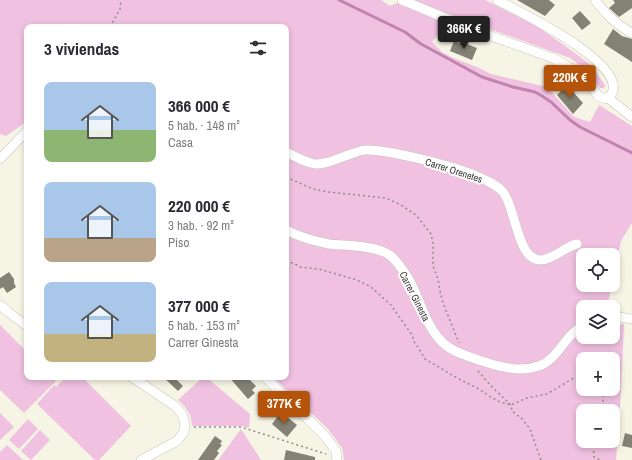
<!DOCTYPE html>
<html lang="es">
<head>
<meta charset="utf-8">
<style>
  :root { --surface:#fff; --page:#f2f2f3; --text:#2b2b33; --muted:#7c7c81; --accent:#b45309 }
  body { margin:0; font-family:"Archivo Narrow",sans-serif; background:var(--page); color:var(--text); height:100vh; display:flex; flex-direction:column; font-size:15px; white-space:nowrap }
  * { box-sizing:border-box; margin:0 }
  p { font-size:13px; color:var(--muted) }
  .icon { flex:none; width:22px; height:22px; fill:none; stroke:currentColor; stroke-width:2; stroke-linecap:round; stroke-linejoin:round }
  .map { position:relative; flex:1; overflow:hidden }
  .panel { position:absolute; left:24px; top:24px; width:265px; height:356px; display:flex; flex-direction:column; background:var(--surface); border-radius:8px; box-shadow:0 2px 6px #0003 }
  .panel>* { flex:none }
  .fabs { position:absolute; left:576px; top:248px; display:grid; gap:8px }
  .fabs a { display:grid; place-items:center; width:44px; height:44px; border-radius:8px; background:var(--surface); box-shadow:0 2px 6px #0003; font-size:20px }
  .price { position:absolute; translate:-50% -34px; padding:0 9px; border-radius:4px; background:var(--accent); color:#fff; font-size:13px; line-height:26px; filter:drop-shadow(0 1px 2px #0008) }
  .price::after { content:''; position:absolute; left:50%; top:24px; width:12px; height:9px; margin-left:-6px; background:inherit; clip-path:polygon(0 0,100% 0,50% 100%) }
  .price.on { background:#222; color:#fff }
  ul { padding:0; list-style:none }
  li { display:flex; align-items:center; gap:12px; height:100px; padding:0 20px }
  li span { display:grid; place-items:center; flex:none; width:112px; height:80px; border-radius:8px; color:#555 }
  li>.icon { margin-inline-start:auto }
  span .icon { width:48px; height:48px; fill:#fffc; stroke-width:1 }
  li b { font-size:17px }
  h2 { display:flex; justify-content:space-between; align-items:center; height:48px; padding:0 20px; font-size:17px }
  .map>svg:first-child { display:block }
</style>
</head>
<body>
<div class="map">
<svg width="632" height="460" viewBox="0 0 632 460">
  <rect width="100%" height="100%" fill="#f6f5e5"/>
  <path fill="#f0c1e1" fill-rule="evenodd" d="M0,0H381L390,6L404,0H485L535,25L561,43L591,65L605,85L604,88H600L586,70L570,58L449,14L445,27L432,42L442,52L451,57L479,68L491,74L547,87L574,117L590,122L599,105L632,126V223L621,241L613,279V255H583V285H612L607,307H583V337H613V325L624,324L621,393L616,460H344L342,448L328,429L273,377H286V27H27V125L25,123L6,136L0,134ZM583,359H613V389H583ZM583,411H613V441H583Z
    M0,325L27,352V377H52L56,381L24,413L0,390Z
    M66,377H77L79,379L82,377L131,426L99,460H95L37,404L54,385L56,387Z
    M203,377H206L250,414L249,428L243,426H192C192,414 186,407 178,400Z
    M0,413L14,427L0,440Z
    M28,419L38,429L19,449L9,440Z
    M241,429L261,460H220L219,459Z
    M40,430L50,440L31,460L21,451Z
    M7,445L23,460H0V452Z"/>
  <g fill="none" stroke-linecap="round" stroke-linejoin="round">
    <path stroke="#c084af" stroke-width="3" d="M339,0L405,32L421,44L482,77L513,87L535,92L542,96L551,102L570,120L580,127L632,153"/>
  </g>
  <path fill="#838274" d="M517,0H549L555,5L545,16Z
    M613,0H632V8L619,17L609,8L615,3Z
    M580,11L591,23L582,30L572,18Z
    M613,29L622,36L632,39V62L604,44Z
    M454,41L462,44V42L477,48L472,60L450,51Z
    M567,85L583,103L573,114L557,95Z
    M9,272L14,279V283L16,287L7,293L3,287L0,289V278Z
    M163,377H174L183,386L178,391Z
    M229,377H245L247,380L249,379L256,386L252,390L255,393L248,399Z
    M281,412L297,425L287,437L272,424Z
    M625,433L632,435V448L622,446Z
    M215,436L222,441L220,444L222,445L217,451L219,453L214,460H198Z
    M286,450L315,457V460H284Z"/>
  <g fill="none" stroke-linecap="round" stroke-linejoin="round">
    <g stroke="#c8c7b8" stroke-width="10">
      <path id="minor" d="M402,0L474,30L553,58L579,73L587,80L598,96L605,99L611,95C631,65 518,11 497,0
        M595,0C606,14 616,25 632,33
        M608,98L632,117
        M286,152C317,168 316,167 348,155C355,153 362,149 369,150C377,150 385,152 393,153C419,158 447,165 472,174C483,179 495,183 503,192C516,208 517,261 541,260C555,259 564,247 577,244
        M0,159L27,131
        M286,230C299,237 314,241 329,244C347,246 376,245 391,256C398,262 403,270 408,278C414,288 418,299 423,311C427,321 434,334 442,342C453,353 473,358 488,363C505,368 521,372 539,366C559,359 564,335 583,326
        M0,305L8,312L27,326
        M613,316L632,319
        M132,377L175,406L182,414L185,424L184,432L177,441L141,460
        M265,377L325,436L336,451L337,460"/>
    </g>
    <path stroke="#8e8d83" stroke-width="1.5" stroke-dasharray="2 3" stroke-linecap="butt" d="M110,27L120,9L121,0
      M286,177L313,189L328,192L386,198L401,205L416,215L431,234L433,243V266L438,279L440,291L443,303L459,343
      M286,261L295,264L300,267L319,269L357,280L371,287L391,305L412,335L415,344L418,347L425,359L459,379L479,389L489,396L500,402L511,405L527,398L547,394L572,379L583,375
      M478,371L491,386L511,405L512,411L522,419L530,429L541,460
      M599,411L603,401L604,389
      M194,427H241L326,454
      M593,441L594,457L600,460"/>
    <use href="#minor" stroke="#fff" stroke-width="9"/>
  </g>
  <g text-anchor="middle" stroke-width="4" stroke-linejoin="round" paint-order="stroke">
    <g font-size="10" fill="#383731" stroke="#fff">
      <text transform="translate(454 170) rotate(18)" y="4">Carrer Orenetes</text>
      <text transform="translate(415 296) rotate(63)" y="4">Carrer Ginesta</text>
    </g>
  </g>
</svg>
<div class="fabs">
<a><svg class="icon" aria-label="locate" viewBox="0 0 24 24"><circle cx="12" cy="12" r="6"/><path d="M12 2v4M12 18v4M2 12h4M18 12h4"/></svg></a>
<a><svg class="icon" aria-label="layers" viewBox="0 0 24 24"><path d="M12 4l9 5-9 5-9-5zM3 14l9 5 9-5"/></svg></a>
<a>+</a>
<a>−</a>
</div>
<b class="price on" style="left:464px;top:50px">366K €</b>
<b class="price" style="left:570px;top:99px">220K €</b>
<b class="price" style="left:284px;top:425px">377K €</b>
<section class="panel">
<h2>3 viviendas<svg class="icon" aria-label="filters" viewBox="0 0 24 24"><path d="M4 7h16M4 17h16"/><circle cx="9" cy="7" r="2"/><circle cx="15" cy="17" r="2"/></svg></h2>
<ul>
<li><span style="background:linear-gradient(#a9c7e8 60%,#8fb573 0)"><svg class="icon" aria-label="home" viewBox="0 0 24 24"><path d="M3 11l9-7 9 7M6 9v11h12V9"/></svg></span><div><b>366 000 €</b><p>5 hab. · 148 m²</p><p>Casa</p></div></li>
<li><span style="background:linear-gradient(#a9c7e8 70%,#b9a48a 0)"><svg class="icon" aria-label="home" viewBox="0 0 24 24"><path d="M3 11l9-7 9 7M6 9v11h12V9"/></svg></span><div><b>220 000 €</b><p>3 hab. · 92 m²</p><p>Piso</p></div></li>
<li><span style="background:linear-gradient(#a9c7e8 65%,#c2b280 0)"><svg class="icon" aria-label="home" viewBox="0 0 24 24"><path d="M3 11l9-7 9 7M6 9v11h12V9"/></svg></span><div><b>377 000 €</b><p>5 hab. · 153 m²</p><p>Carrer Ginesta</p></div></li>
</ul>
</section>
</div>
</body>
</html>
